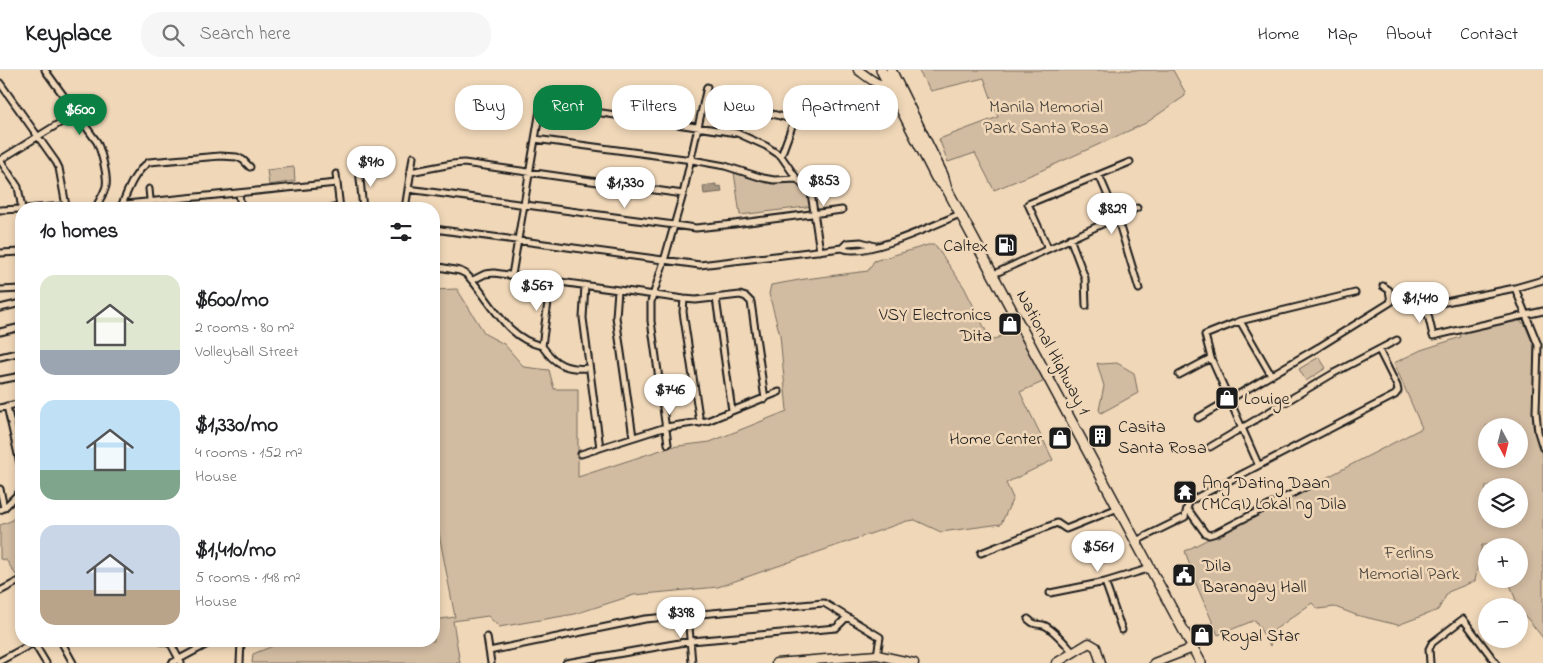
<!DOCTYPE html>
<html lang="en">
<head>
<meta charset="utf-8">
<style>
  :root { --surface:#fff; --page:#f6f6f6; --text:#202124; --muted:#757577; --line:#e0e0e0; --accent:#0b8043 }
  body { margin:0; font-family:"Indie Flower",sans-serif; background:var(--page); color:var(--text); height:100vh; display:flex; flex-direction:column; font-size:19px; white-space:nowrap }
  * { box-sizing:border-box; margin:0 }
  p { font-size:16px; color:var(--muted) }
  .icon { flex:none; width:28px; height:28px; fill:none; stroke:currentColor; stroke-width:2; stroke-linecap:round; stroke-linejoin:round }
  .map { position:relative; flex:1; overflow:hidden }
  .panel { position:absolute; left:15px; top:132px; width:425px; height:445px; display:flex; flex-direction:column; background:var(--surface); border-radius:20px; box-shadow:0 2px 8px #0003 }
  .panel>* { flex:none }
  .top-card { position:absolute; left:455px; top:15px; width:475px; height:45px; display:flex; gap:10px }
  .needle { width:32px; rotate:173deg }
  .buttons { position:absolute; left:1478px; top:348px; display:grid; gap:10px }
  .buttons a { display:grid; place-items:center; width:50px; height:50px; border-radius:50%; background:var(--surface); box-shadow:0 2px 8px #0003; font-size:25px }
  .price { position:absolute; translate:-50% -42px; padding:0 11px; border-radius:18px; background:#fff; color:#222; font-size:16px; line-height:32px; filter:drop-shadow(0 1px 2px #0008) }
  .price::after { content:''; position:absolute; left:50%; top:30px; width:15px; height:11px; margin-left:-8px; background:inherit; clip-path:polygon(0 0,100% 0,50% 100%) }
  .price.active { background:var(--accent); color:#fff }
  ul { padding:0; list-style:none }
  li { display:flex; align-items:center; gap:15px; height:125px; padding:0 25px }
  li span { display:grid; place-items:center; flex:none; width:140px; height:100px; border-radius:15px; color:#555 }
  li>.icon { margin-inline-start:auto }
  span .icon { width:60px; height:60px; fill:#fffc; stroke-width:1 }
  li b { font-size:21px }
  h2 { display:flex; justify-content:space-between; align-items:center; height:60px; padding:0 25px; font-size:21px }
  .pill { padding:0 18px; border-radius:20px; background:var(--surface); box-shadow:0 2px 8px #0003; font-size:18px; line-height:45px }
  .pill.active { background:var(--accent); color:#fff }
  header { display:flex; align-items:center; gap:30px; box-sizing:border-box; height:70px; padding:0 25px; background:var(--surface); border-bottom:1px solid var(--line) }
  header strong { font-size:24px }
  nav { display:flex; gap:28px; margin-inline-start:auto; font-size:18px }
  .search { width:350px; height:45px; background:var(--page); display:flex; align-items:center; gap:12px; box-sizing:border-box; padding:0 18px; border-radius:20px; color:var(--muted); font-size:19px }
  .map>svg:first-child { display:block }
</style>
</head>
<body>
<header>
<strong>Keyplace</strong>
<div class="search"><svg class="icon" aria-label="search" viewBox="0 0 24 24"><circle cx="10" cy="10" r="6"/><path d="M15 15l6 6"/></svg>Search here</div>
<nav><a>Home</a><a>Map</a><a>About</a><a>Contact</a></nav>
</header>
<div class="map">
<svg width="1543" height="593" viewBox="0 0 1543 593">
  <rect width="100%" height="100%" fill="#f0d7b8"/>
  <filter id="ink" filterUnits="userSpaceOnUse"><feTurbulence type="fractalNoise" baseFrequency=".02" numOctaves="2"/><feDisplacementMap in="SourceGraphic" scale="10" xChannelSelector="R" yChannelSelector="G"/><feConvolveMatrix kernelMatrix="1 2 1 2 8 2 1 2 1" color-interpolation-filters="sRGB"/></filter>
  <g filter="url(#ink)">
    <path fill="#d1bba1" stroke="#766c5e" fill-rule="evenodd" d="M918,0H1173L1185,22V26L1146,53L1038,102L994,120L975,83L948,92L939,69L998,47L984,8L931,21Z
      M294,97L295,111L269,115L267,100Z
      M734,102L765,109L797,111L805,116L814,136L740,145Z
      M928,175H935L964,217L991,271L1017,258L1045,311L1020,322L1053,390L1006,413L1013,428L1001,454L941,462L915,450L907,451L718,517L634,525L575,544L499,557L488,546L453,551L460,593H252L253,584L285,571H434V550L455,547L439,464L434,445V220L457,219L485,264L504,274L524,297L549,300L554,319H578V407L670,377L710,372L787,341L780,265L769,224L771,215L805,209L868,201L874,191Z
      M1519,251L1524,253L1534,276L1533,357L1543,388V568L1527,548L1521,544L1508,509H1519V476L1482,475L1475,511L1448,522L1438,540L1398,555L1356,545L1335,537L1318,539L1312,533L1273,561L1270,576L1255,550L1218,565L1196,514L1185,481L1422,358L1394,293L1421,280L1461,267L1460,263ZM1486,356H1519V389H1486ZM1486,416H1519V449H1486Z
      M1319,287L1326,298L1306,311L1299,299Z
      M1097,293L1101,294L1117,293L1134,303L1138,323L1101,343L1099,340L1104,316Z
      M21,439V504L16,505L6,490L0,489V455L11,451Z"/>
    <path fill="#a79783" stroke="#6f665a" d="M716,114V117L721,116L722,122L704,124L703,116Z"/>
    <g fill="none" stroke-linecap="round" stroke-linejoin="round">
      <g stroke="#1c1c1c" stroke-width="9">
        <path id="street" d="M45,0L97,72C101,81 108,106 106,116C104,124 98,132 95,139
          M0,13L56,92L59,98L66,136
          M802,29L781,86L797,109L811,123L820,181
          M704,30L746,37L795,50
          M535,69L692,90L725,96L763,108L774,110L797,109
          M0,90L92,33
          M0,90L18,117L22,139
          M359,99L363,139
          M410,102L452,94L464,93L683,124
          M336,104L340,139
          M1099,105L1117,147L1139,219
          M149,119L151,139
          M408,119L696,158L734,154L842,140
          M239,123L241,139
          M126,134L337,113
          M24,139L66,136L77,139
          M120,139C128,121 133,103 149,92L220,86L237,87L243,90L250,97
          M327,139L340,137
          M405,139L413,87
          M0,140L21,139
          M434,159L700,195L842,178C864,189 936,154 960,144
          M1070,168L1085,208L1086,236
          M842,178L847,173L861,172L875,176
          M1048,178L1028,134L1130,92
          M0,183L21,182
          M434,196L460,201L466,204C491,229 504,268 542,276
          M994,204L1137,138
          M512,205L541,34L737,63L766,76L781,86
          M473,210L485,204L494,203L684,229L696,230L740,225L746,227L751,232L765,329
          M551,210L542,276C555,295 567,300 589,298
          M1543,210L1515,218L1426,236L1433,266L1543,241
          M585,215L583,248L600,378
          M1515,218L1538,275L1536,342L1538,362L1543,378
          M0,220L21,219
          M618,220L616,247L633,367
          M716,228L732,341
          M684,229L683,242L700,353
          M0,238L21,233
          M1240,251L1271,305
          M0,262L21,257
          M0,287L21,282
          M1179,305L1211,288
          M0,310L21,306
          M7,336L21,398
          M0,338L21,333
          M1198,348L1319,277L1391,232L1389,220L1383,216
          M668,374L651,251V232L664,191L683,124L707,17
          M1210,377L1334,303L1397,270
          M581,384L666,357L707,351L779,322
          M1258,394L1211,288L1205,265L1240,251L1355,223
          M1307,416L1216,463L1209,465L1205,463L1187,438L1190,431L1395,325L1398,321L1397,316L1379,280
          M0,419L4,438
          M0,440L4,438L21,421
          M1136,471L1185,447L1187,438
          M981,483L1057,453L1066,459L1118,438
          M1105,512L1122,560
          M0,521L21,510
          M1050,523L1105,512L1151,498
          M688,544L692,593
          M1028,549C1036,556 1034,553 1043,555C1052,557 1067,576 1074,583
          M487,567L491,593
          M61,571L73,593
          M160,571L171,574L181,593
          M34,573L46,593
          M489,581L645,549L824,533L880,567L877,585
          M0,591L37,571
          M172,593L213,571
          M240,593L241,571
          M566,593L691,571L836,558L847,547
          M1430,593L1429,579L1432,573L1463,549L1496,593"/>
      </g>
      <g stroke="#1c1c1c" stroke-width="11">
        <path id="secondary" d="M858,0C868,7 880,19 893,15
          M776,593L877,585L914,593
          M1056,593L1089,573L1096,577L1101,593
          M1154,593L1193,578"/>
      </g>
      <g stroke="#1c1c1c" stroke-width="12">
        <path id="highway" d="M881,0L936,108L945,117
          M891,0L943,105L947,119L1201,593"/>
      </g>
      <use href="#street" stroke="#f0d7b8" stroke-width="5"/>
      <use href="#secondary" stroke="#f0d7b8" stroke-width="8"/>
      <use href="#highway" stroke="#f0d7b8" stroke-width="9"/>
    </g>
  </g>
  <defs>
    <g id="fuel-square" transform="scale(1.25)"><rect x="-9" y="-9" width="18" height="18" rx="4" fill="#1c1c1c" stroke="#f0d7b8"/><path d="M-5.5-6h7V0h2V4h1.3V-2.5L3-4.5l.8-.8L6-3V5H2.5V1h-1V6h-7ZM-4.2-4.7v3.2H.2V-4.7Z" fill="#fff"/></g>
    <g id="shop-square" transform="scale(1.25)"><rect x="-9" y="-9" width="18" height="18" rx="4" fill="#1c1c1c" stroke="#f0d7b8"/><path d="M-5-2.5h2.3a2.7 3.5 0 0 1 5.4 0H5L5.5 6h-11ZM-1.5-2.5h3a1.5 2.3 0 0 0-3 0Z" fill="#fff"/></g>
    <g id="building-square" transform="scale(1.25)"><rect x="-9" y="-9" width="18" height="18" rx="4" fill="#1c1c1c" stroke="#f0d7b8"/><path d="M-4-6H4V6H1V3H-1V6H-4ZM-2.5-4.3h1.7v1.8h-1.7ZM.8-4.3h1.7v1.8H.8ZM-2.5-1h1.7V.8h-1.7ZM.8-1h1.7V.8H.8Z" fill="#fff"/></g>
    <g id="temple-square" transform="scale(1.25)"><rect x="-9" y="-9" width="18" height="18" rx="4" fill="#1c1c1c" stroke="#f0d7b8"/><path d="M0-6L5-2H3V0L6.5 2.5H4V6H1.5V3h-3V6H-4V2.5H-6.5L-3 0V-2H-5Z" fill="#fff"/></g>
    <g id="civic-square" transform="scale(1.25)"><rect x="-9" y="-9" width="18" height="18" rx="4" fill="#1c1c1c" stroke="#f0d7b8"/><path d="M-.6-6.5H3V-4.5H.6V-3L4-1V1h2V6H-6V1h2V-1L-.6-3ZM-1.2 2.5V6h2.4V2.5Z" fill="#fff"/></g>
  </defs>
  <g fill-rule="evenodd">
    <use href="#fuel-square" x="1006" y="175"/>
    <use href="#shop-square" x="1010" y="254"/>
    <use href="#shop-square" x="1227" y="328"/>
    <use href="#building-square" x="1100" y="366"/>
    <use href="#shop-square" x="1060" y="368"/>
    <use href="#temple-square" x="1185" y="422"/>
    <use href="#civic-square" x="1184" y="505"/>
    <use href="#shop-square" x="1202" y="565"/>
  </g>
  <g text-anchor="middle" stroke-width="5" stroke-linejoin="round" paint-order="stroke">
    <g font-size="18" fill="#49443d" stroke="#f0d7b8">
      <text x="1046" y="42">Manila Memorial<tspan x="1046" dy="21">Park Santa Rosa</tspan></text>
      <text x="1409" y="488">Ferlins<tspan x="1409" dy="21">Memorial Park</tspan></text>
    </g>
    <g font-size="18" fill="#1c1c1c" stroke="#f0d7b8" text-anchor="start">
      <text x="988" y="181" text-anchor="end">Caltex</text>
      <text x="992" y="250" text-anchor="end">VSY Electronics<tspan x="992" dy="21">Dita</tspan></text>
      <text x="1244" y="334">Louige</text>
      <text x="1118" y="362">Casita<tspan x="1118" dy="21">Santa Rosa</tspan></text>
      <text x="1042" y="374" text-anchor="end">Home Center</text>
      <text x="1202" y="418">Ang Dating Daan<tspan x="1202" dy="21">(MCGI) Lokal ng Dila</tspan></text>
      <text x="1202" y="501">Dila<tspan x="1202" dy="21">Barangay Hall</tspan></text>
      <text x="1220" y="571">Royal Star</text>
    </g>
    <g font-size="18" fill="#1c1c1c" stroke="#f0d7b8">
      <text transform="translate(1054 282) rotate(62)" y="6">National Highway 1</text>
    </g>
  </g>
</svg>
<div class="buttons">
<a><svg class="needle" viewBox="-14 -14 28 28"><path d="M0-13l5 13h-10z" fill="#e53935"/><path d="M0 13l5-13h-10z" fill="#757577"/></svg></a>
<a><svg class="icon" aria-label="layers" viewBox="0 0 24 24"><path d="M12 4l9 5-9 5-9-5zM3 14l9 5 9-5"/></svg></a>
<a>+</a>
<a>−</a>
</div>
<b class="price active" style="left:80px;top:66px">$600</b>
<b class="price" style="left:371px;top:118px">$910</b>
<b class="price" style="left:824px;top:137px">$853</b>
<b class="price" style="left:625px;top:139px">$1,330</b>
<b class="price" style="left:1112px;top:165px">$829</b>
<b class="price" style="left:537px;top:242px">$567</b>
<b class="price" style="left:1420px;top:254px">$1,410</b>
<b class="price" style="left:670px;top:346px">$746</b>
<b class="price" style="left:1098px;top:503px">$561</b>
<b class="price" style="left:681px;top:569px">$398</b>
<div class="top-card">
<a class="pill">Buy</a>
<a class="pill active">Rent</a>
<a class="pill">Filters</a>
<a class="pill">New</a>
<a class="pill">Apartment</a>
</div>
<section class="panel">
<h2>10 homes<svg class="icon" aria-label="filters" viewBox="0 0 24 24"><path d="M4 7h16M4 17h16"/><circle cx="9" cy="7" r="2"/><circle cx="15" cy="17" r="2"/></svg></h2>
<ul>
<li><span style="background:linear-gradient(#dfe7d0 75%,#9aa5b1 0)"><svg class="icon" aria-label="home" viewBox="0 0 24 24"><path d="M3 11l9-7 9 7M6 9v11h12V9"/></svg></span><div><b>$600/mo</b><p>2 rooms · 80 m²</p><p>Volleyball Street</p></div></li>
<li><span style="background:linear-gradient(#bfe0f5 70%,#7fa58c 0)"><svg class="icon" aria-label="home" viewBox="0 0 24 24"><path d="M3 11l9-7 9 7M6 9v11h12V9"/></svg></span><div><b>$1,330/mo</b><p>4 rooms · 152 m²</p><p>House</p></div></li>
<li><span style="background:linear-gradient(#c9d6e8 65%,#b9a48a 0)"><svg class="icon" aria-label="home" viewBox="0 0 24 24"><path d="M3 11l9-7 9 7M6 9v11h12V9"/></svg></span><div><b>$1,410/mo</b><p>5 rooms · 148 m²</p><p>House</p></div></li>
</ul>
</section>
</div>
</body>
</html>
